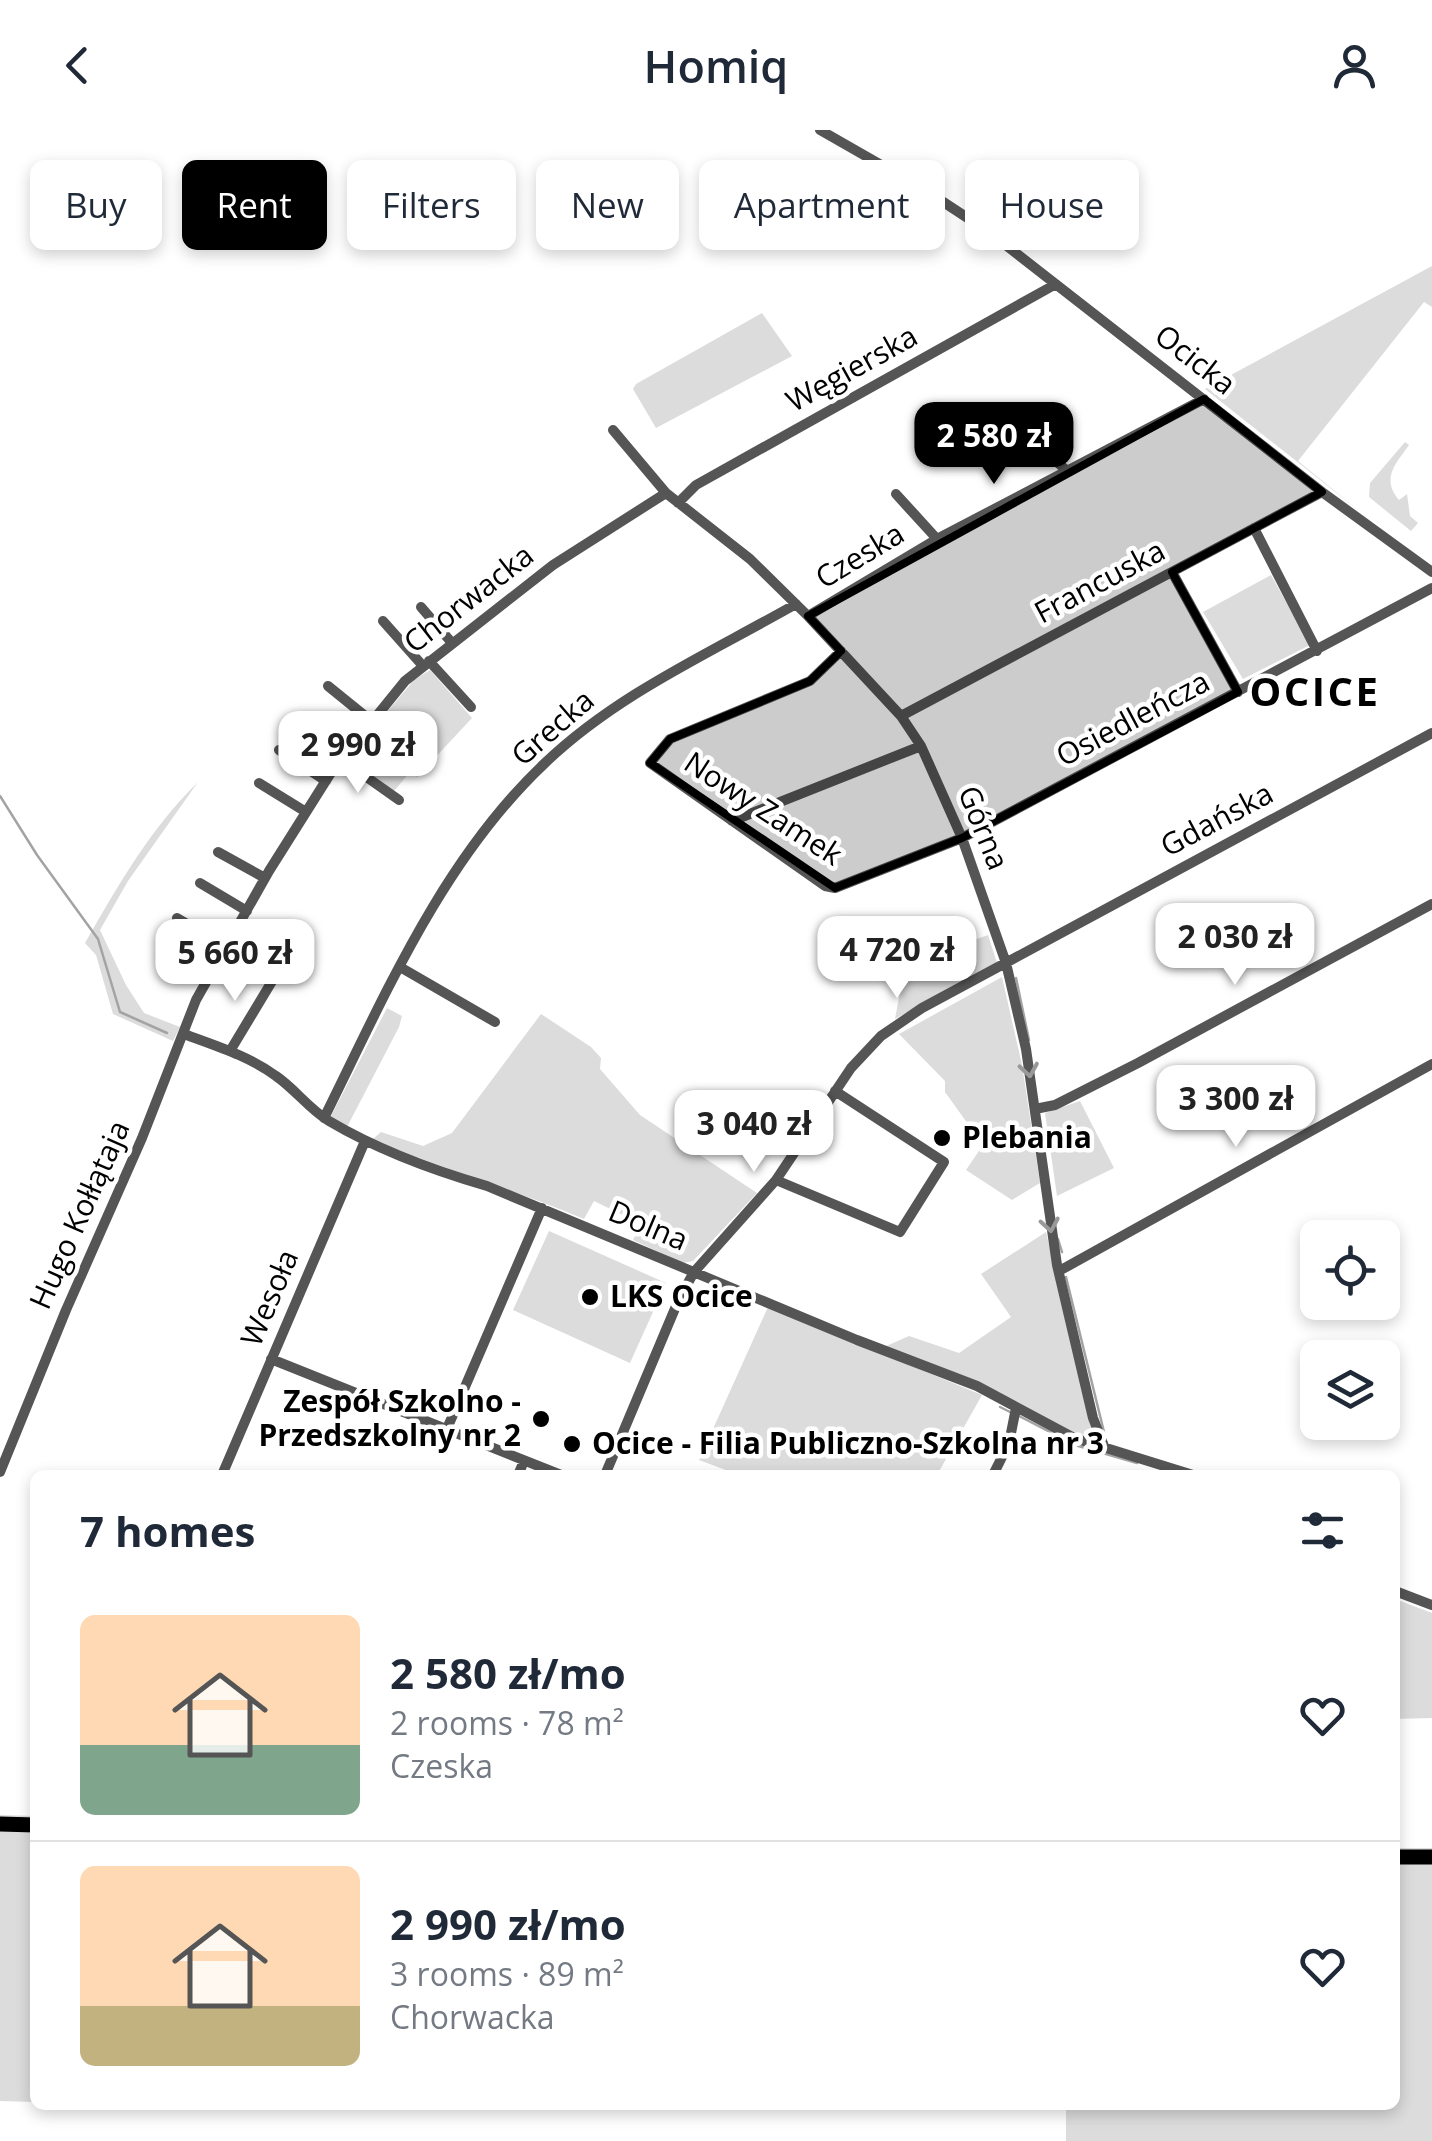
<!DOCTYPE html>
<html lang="en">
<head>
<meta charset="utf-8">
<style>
  :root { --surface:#fff; --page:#f6f6f7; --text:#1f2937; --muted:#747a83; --line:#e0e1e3; --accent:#000 }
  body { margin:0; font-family:"Open Sans",sans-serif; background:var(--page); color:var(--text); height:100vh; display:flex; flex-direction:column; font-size:38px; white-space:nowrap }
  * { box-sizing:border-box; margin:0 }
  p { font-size:32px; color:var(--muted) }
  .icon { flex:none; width:55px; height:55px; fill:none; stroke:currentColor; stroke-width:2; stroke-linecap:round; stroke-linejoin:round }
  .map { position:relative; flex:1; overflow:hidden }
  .details { position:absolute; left:30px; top:1340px; width:1370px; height:640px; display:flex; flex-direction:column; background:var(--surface); border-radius:15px; box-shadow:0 5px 15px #0003 }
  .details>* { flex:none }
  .hud { position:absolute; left:30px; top:30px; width:1372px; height:90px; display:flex; gap:20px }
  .fabs { position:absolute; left:1300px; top:1090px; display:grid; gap:20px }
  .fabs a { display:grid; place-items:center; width:100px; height:100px; border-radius:15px; background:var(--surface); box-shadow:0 5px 15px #0003; font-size:50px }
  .price { position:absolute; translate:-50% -85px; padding:0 22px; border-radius:20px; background:#fff; color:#222; font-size:32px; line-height:65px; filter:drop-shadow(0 2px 5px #0008) }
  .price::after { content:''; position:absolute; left:50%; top:60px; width:30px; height:22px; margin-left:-15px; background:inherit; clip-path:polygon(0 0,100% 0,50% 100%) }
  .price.on { background:var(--accent); color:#fff }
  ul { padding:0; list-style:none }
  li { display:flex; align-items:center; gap:30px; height:250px; padding:0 50px }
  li+li { border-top:2px solid var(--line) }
  li span { display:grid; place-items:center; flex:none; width:280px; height:200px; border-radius:15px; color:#555 }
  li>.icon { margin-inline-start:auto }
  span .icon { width:120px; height:120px; fill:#fffc; stroke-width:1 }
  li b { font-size:42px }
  h2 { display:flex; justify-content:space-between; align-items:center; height:120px; padding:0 50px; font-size:42px }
  .tag { padding:0 35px; border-radius:15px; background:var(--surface); box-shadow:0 5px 15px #0003; font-size:35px; line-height:90px }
  .tag.on { background:var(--accent); color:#fff }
  header { display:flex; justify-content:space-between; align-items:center; height:130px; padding:0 50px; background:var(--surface); font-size:45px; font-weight:600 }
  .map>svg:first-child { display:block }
</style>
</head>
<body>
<header><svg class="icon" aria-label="back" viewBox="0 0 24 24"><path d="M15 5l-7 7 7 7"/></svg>Homiq<svg class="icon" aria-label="person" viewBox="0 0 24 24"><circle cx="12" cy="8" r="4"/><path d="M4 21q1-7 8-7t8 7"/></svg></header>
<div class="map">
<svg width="1432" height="2011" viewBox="0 0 1432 2011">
  <rect width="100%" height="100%" fill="#fff"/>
  <path fill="#dcdcdc" d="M1432,136V177L1424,172L1298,331L1362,383L1205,259Z
    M762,183L792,226L656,298L633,259L636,254Z
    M1405,312L1409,315C1395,335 1381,348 1399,370L1407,364L1410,386L1418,393L1411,401L1369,367L1370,353Z
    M1271,445L1310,515L1243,549L1203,482Z
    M430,540L472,588L417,647L410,642L394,661L349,627L414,550Z
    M198,652L128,751L100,800L126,855L144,883L180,897L173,911L113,884L96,825L85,813C119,754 150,699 198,652Z
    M988,805L997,833L895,889L905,835Z
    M1002,847L1022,935L1040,1053L1012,1070L966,1040L983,1015L945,962V951L899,904Z
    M387,878L402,886L399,897L347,997L330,988Z
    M541,884L591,917L601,928L600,939L640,985L757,1063L693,1131L683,1133L633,1110L641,1094L594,1071L584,1089C514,1060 442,1038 372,1010L381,1002L423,1016L452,1003Z
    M1080,971L1114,1038L1057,1066L1045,983Z
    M549,1101L666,1153L630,1233L513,1180Z
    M1046,1102L1085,1270L1101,1314L1075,1306L884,1217L909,1206L959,1223L1011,1187L981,1144Z
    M768,1177L982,1265L937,1345H739L699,1330Z
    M1395,1469L1432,1483V1588L1395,1589Z
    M0,1702L35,1703V1972L0,1971Z
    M1395,1734L1432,1735V2011H1066V1975H1395Z"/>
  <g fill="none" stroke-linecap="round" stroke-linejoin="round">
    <path stroke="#a3a3a3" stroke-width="2.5" d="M0,666L37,725L98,809L120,882L167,903
      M1016,848L1029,910
      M1058,1109L1062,1122
      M1066,1147L1104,1302
      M1000,1277L1012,1283
      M1019,1286L1075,1315L1137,1333"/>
    <g stroke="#dbdbdb" stroke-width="18">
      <path id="primary" d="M0,1694L35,1695
        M1395,1727H1432"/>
    </g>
    <path stroke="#555" stroke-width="10" d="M820,0L925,60L989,102L1322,362L1432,442
      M1016,295L1066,340
      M613,300L666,363L750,429L808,486L901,586L921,616L962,708L1006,833L1026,919L1057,1135L1093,1288L1104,1316
      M896,364L937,409
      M678,373L696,355L1056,154
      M1254,398L1317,521
      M1172,442L1238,562
      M421,477L452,513
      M808,486L937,409L1204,269
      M383,491L423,536
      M841,521L810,551L670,609L650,633L825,756L835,758L962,708L1432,458
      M429,531L471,577
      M328,556L370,590
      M901,586L1322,362
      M302,587L347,621
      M279,620L326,651
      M341,629L399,670
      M259,653L306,682
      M732,691L921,616
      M218,722L265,748
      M200,753L247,781
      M177,788L226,817
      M400,837L495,892
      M184,904C216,916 249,926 276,946C295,959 309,979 329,991C378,1020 432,1040 487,1056L857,1210L977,1256L1074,1308L1193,1345
      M230,921L274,848
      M1035,979L1055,975L1138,933L1432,774
      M324,988C385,865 443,729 545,633C617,564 710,523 796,474
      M776,1050L900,1102L944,1032L835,961
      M1059,1141L1432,934
      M271,1229L561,1345
      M446,1301L542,1078
      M0,1342L66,1180L142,1008L196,870L269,741L332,641L405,551L553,435L666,363
      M222,1345L365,1011
      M518,1345L524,1331
      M605,1345L679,1169L694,1142L776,1050L851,938L881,906L922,878L1432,603
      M993,1345L1009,1313L1016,1278
      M1395,1461L1432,1475"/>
    <use href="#primary" stroke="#000" stroke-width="15"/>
  </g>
  <defs><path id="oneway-chevron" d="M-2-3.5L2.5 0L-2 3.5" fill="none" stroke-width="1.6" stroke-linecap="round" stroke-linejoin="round" transform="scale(2.5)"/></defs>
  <g stroke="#999">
    <use href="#oneway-chevron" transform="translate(1029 940) rotate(81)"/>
    <use href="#oneway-chevron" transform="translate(1050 1095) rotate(80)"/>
  </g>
  <path fill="#000" fill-opacity="0.2" stroke="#000" stroke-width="8" stroke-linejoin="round" d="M1204,269L1322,362L1172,442L1238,562L962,708L835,758L650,633L670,609L810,551L841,521L808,486Z"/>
  <g fill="#000" stroke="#fff" stroke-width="4">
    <circle cx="942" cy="1008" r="10"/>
    <circle cx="590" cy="1167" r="10"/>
    <circle cx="541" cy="1289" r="10"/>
    <circle cx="572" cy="1314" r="10"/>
  </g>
  <g text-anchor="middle" stroke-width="9" stroke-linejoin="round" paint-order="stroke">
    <g font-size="30" fill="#000" stroke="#fff">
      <text transform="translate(1195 230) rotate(38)" y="10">Ocicka</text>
      <text transform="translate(852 239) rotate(-29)" y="10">Węgierska</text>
      <text transform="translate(860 426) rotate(-31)" y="10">Czeska</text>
      <text transform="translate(1100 452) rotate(-28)" y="10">Francuska</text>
      <text transform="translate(469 469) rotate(-38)" y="10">Chorwacka</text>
      <text transform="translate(1133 589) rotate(-28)" y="10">Osiedleńcza</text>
      <text transform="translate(553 598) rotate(-41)" y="10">Grecka</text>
      <text transform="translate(763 679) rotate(33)" y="10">Nowy Zamek</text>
      <text transform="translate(1217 690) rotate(-28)" y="10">Gdańska</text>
      <text transform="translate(983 698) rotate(68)" y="10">Górna</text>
      <text transform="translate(80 1085) rotate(-66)" y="10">Hugo Kołłątaja</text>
      <text transform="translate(648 1096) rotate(23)" y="10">Dolna</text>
      <text transform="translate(270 1168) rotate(-67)" y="10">Wesoła</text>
    </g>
    <g font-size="30" font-weight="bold" fill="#000" stroke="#fff" text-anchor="start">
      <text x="962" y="1018">Plebania</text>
      <text x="610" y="1177">LKS Ocice</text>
      <text x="521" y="1282" text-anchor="end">Zespół Szkolno -<tspan x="521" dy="34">Przedszkolny nr 2</tspan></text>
      <text x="592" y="1324">Ocice - Filia Publiczno-Szkolna nr 3</text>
    </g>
    <g font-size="40" font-weight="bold" letter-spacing="2.5" fill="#000" stroke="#fff">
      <text x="1315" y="576">OCICE</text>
    </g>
  </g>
</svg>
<div class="fabs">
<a><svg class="icon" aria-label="locate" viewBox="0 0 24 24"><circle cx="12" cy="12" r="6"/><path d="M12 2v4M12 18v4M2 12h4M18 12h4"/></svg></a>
<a><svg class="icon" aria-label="layers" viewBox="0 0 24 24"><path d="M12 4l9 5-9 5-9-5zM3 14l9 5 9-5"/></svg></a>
</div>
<b class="price on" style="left:994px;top:357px">2 580 zł</b>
<b class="price" style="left:358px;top:666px">2 990 zł</b>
<b class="price" style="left:1235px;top:858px">2 030 zł</b>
<b class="price" style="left:897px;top:871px">4 720 zł</b>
<b class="price" style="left:235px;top:874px">5 660 zł</b>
<b class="price" style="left:1236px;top:1020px">3 300 zł</b>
<b class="price" style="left:754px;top:1045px">3 040 zł</b>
<div class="hud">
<a class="tag">Buy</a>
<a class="tag on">Rent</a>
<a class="tag">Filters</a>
<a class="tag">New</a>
<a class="tag">Apartment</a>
<a class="tag">House</a>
</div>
<section class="details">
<h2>7 homes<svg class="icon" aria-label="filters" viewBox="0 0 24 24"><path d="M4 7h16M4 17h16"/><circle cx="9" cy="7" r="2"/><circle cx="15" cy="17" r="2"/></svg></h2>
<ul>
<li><span style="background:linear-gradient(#ffd9b3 65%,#7fa58c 0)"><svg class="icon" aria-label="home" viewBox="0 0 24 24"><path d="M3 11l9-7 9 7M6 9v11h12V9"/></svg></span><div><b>2 580 zł/mo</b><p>2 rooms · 78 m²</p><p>Czeska</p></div><svg class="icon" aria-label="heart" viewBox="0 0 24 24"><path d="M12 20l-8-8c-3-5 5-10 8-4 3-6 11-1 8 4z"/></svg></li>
<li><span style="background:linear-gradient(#ffd9b3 70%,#c2b280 0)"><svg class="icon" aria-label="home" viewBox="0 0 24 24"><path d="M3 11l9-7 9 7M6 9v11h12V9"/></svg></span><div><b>2 990 zł/mo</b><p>3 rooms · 89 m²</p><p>Chorwacka</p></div><svg class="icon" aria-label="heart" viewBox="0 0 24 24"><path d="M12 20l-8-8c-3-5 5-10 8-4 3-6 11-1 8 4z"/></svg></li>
</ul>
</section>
</div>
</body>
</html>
